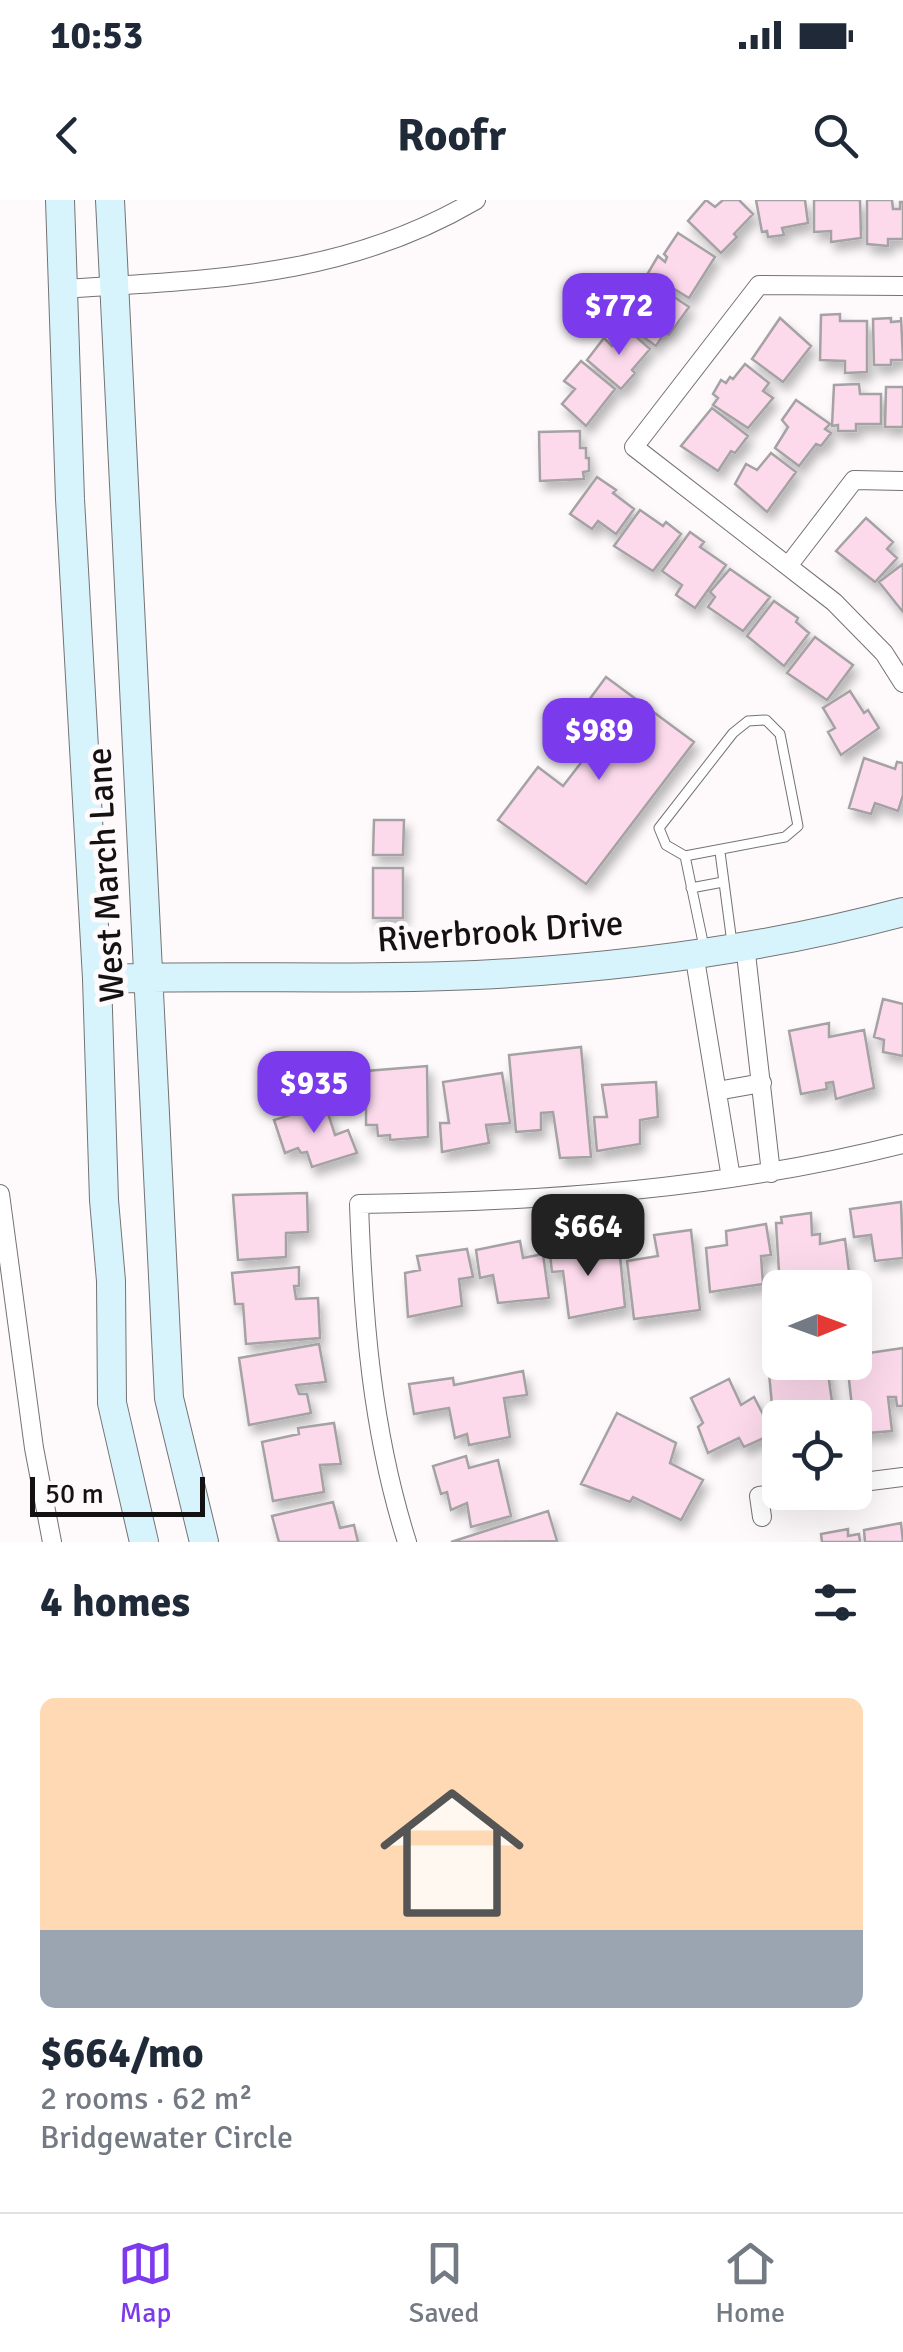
<!DOCTYPE html>
<html lang="en">
<head>
<meta charset="utf-8">
<style>
  :root { --surface:#fff; --page:#f2f2f3; --text:#1f2937; --muted:#747a83; --line:#e0e1e3; --accent:#7c3aed }
  body { margin:0; font-family:Signika,sans-serif; background:var(--page); color:var(--text); height:100vh; display:flex; flex-direction:column; font-size:38px; white-space:nowrap }
  * { box-sizing:border-box; margin:0 }
  p { font-size:32px; color:var(--muted) }
  .icon { flex:none; width:55px; height:55px; fill:none; stroke:currentColor; stroke-width:2; stroke-linecap:round; stroke-linejoin:round }
  .map { position:relative; height:1342px; overflow:hidden }
  .drawer { display:flex; flex-direction:column; background:var(--surface); flex:1 }
  .drawer>* { flex:none }
  .needle { width:65px; rotate:89deg }
  .tools { position:absolute; left:762px; top:1070px; display:grid; gap:20px }
  .tools a { display:grid; place-items:center; width:110px; height:110px; border-radius:15px; background:var(--surface); box-shadow:0 10px 40px #0002; font-size:50px }
  .scale { position:absolute; left:30px; bottom:25px; width:175px; box-sizing:border-box; padding-left:10px; border:5px solid #131112; border-top:0; font-size:28px; line-height:35px; white-space:nowrap; color:#131112; -webkit-text-stroke:8px #fefafc; paint-order:stroke }
  .price { position:absolute; translate:-50% -85px; padding:0 22px; border-radius:20px; background:var(--accent); color:#fff; font-size:32px; line-height:65px; filter:drop-shadow(0 2px 5px #0008) }
  .price::after { content:''; position:absolute; left:50%; top:60px; width:30px; height:22px; margin-left:-15px; background:inherit; clip-path:polygon(0 0,100% 0,50% 100%) }
  .price.on { background:#222; color:#fff }
  ul { padding:0; list-style:none }
  li { display:grid; align-content:center; gap:20px; height:530px; padding:0 40px }
  li+li { border-top:2px solid var(--line) }
  li span { display:grid; place-items:center; height:310px; border-radius:15px; color:#555 }
  li>.icon { margin-inline-start:auto }
  span .icon { width:180px; height:180px; fill:#fffc; stroke-width:1 }
  li b { font-size:42px }
  h2 { display:flex; justify-content:space-between; align-items:center; height:120px; padding:0 40px; font-size:42px }
  .status { display:flex; justify-content:space-between; align-items:center; height:70px; padding:0 50px; background:var(--surface); direction:ltr }
  .status svg { height:28px; fill:currentColor }
  header { display:flex; justify-content:space-between; align-items:center; height:130px; padding:0 40px; background:var(--surface); font-size:45px; font-weight:800 }
  .tabs { display:flex; justify-content:space-around; align-items:center; height:140px; border-top:2px solid var(--line); background:var(--surface); font-size:28px; color:var(--muted) }
  .tabs a { display:grid; justify-items:center; gap:5px }
  .tabs .on { color:var(--accent) }
  .map>svg:first-child { display:block }
</style>
</head>
<body>
<div class="status"><b>10:53</b><svg viewBox="0 0 49 12"><path d="M0 12V9h3v3zM5 12V6h3v6zM10 12V3h3v9zM15 12V0h3v12zM26 1h20v11H26zM47 4h2v5h-2z"/></svg></div>
<header><svg class="icon" aria-label="back" viewBox="0 0 24 24"><path d="M15 5l-7 7 7 7"/></svg>Roofr<svg class="icon" aria-label="search" viewBox="0 0 24 24"><circle cx="10" cy="10" r="6"/><path d="M15 15l6 6"/></svg></header>
<div class="map">
<svg width="903" height="1342" viewBox="0 0 903 1342">
  <defs>
    <filter id="shadow"><feDropShadow dx="4.5" dy="8" stdDeviation="5" flood-color="#0004"/></filter>
  </defs>
  <rect width="100%" height="100%" fill="#fefafc"/>
  <path fill="#fcdaec" stroke="#a5a2a3" stroke-width="2.5" filter="url(#shadow)" d="M706,0L715,7L723,0H739L753,14L734,34L737,37L721,53L688,21Z
    M756,0H805L808,23L782,28L784,35L768,37L767,31L762,32Z
    M814,0H860L861,38L831,42V31L814,32Z
    M867,0H892L893,9H900V2H903V39H888V46L867,44Z
    M678,33L715,57L689,98L648,73L658,56L665,62L667,57L664,54Z
    M652,82L689,107L669,135L665,132L656,146L628,126L635,115L630,111Z
    M840,114V121H867V172L845,173V161L820,160L821,115Z
    M901,117L903,160H891V165H874L873,119L891,118V122L901,121Z
    M780,118L811,146L783,182L752,159Z
    M626,128L650,149L632,170L635,173L621,189L587,160L604,138L612,146Z
    M581,161L615,189L586,226L562,204L575,189L564,181Z
    M745,164L769,183L763,191L773,198L748,228L713,205L718,198L713,194L721,180L726,183L730,177L733,179Z
    M859,184L860,194H881V224H856V231H838V225L832,226L834,185Z
    M886,187H903V227H885Z
    M796,200L830,224L825,229L831,233L821,246L816,244L799,266L775,248L788,227L782,220Z
    M712,208L748,236L735,253L731,251L718,271L681,246Z
    M580,231V248H586V258H589V271L583,272L584,279L540,281L539,232Z
    M771,253L796,272L767,312L735,284L746,264L757,270Z
    M597,277L616,290L613,293L634,309L616,334L598,321L592,329L570,314Z
    M640,310L663,326L666,322L681,334L653,371L614,346Z
    M866,318L893,342L887,349L897,358L875,382L836,351Z
    M690,332L704,342L700,347L726,365L695,408L676,395L682,385L662,371Z
    M903,364V412L879,382Z
    M730,369L770,397L743,431L708,407L715,397L710,392Z
    M774,401L798,418L796,422L809,433L784,466L747,436Z
    M815,437L853,465L827,500L787,473Z
    M606,477L694,542L586,684L498,620L538,567L563,586L594,546L569,527Z
    M850,491L864,513L868,510L879,528L841,555L828,532L835,528L823,508Z
    M864,558L895,569L897,562L903,563V595L898,611L875,603L871,614L849,608Z
    M374,620H404L403,655H373Z
    M373,668H403V718H373Z
    M883,799L903,804V856L883,852L884,840L874,837Z
    M829,823V837L864,830L874,888L836,899L833,882L826,883L827,889L801,894L789,831Z
    M581,847L591,957L560,958L553,912L541,913V930L516,932L509,855Z
    M427,866L428,937L390,940V935L378,936L377,925H366V871Z
    M502,873L510,923L486,925L489,943L442,952L440,923H449L443,882Z
    M656,882L658,917L640,920V944L597,951L594,917H607L602,885Z
    M325,904L335,935L348,930L357,953L312,967L307,952L301,953L298,948L285,953L274,920Z
    M307,993L308,1032L286,1033V1057L238,1060L233,995Z
    M901,1002L903,1058L875,1061L871,1035L854,1037L850,1009Z
    M811,1013L812,1035L820,1034V1044L845,1039L851,1088H780L776,1023H782L781,1017Z
    M766,1024L771,1055L761,1056L763,1084L710,1092L706,1048L727,1045L726,1031Z
    M691,1030L700,1110L634,1119L627,1061L658,1056L654,1035Z
    M520,1041L523,1058L543,1054L549,1098L498,1103L493,1075L480,1078L476,1050Z
    M589,1041L591,1060L620,1056L625,1107L569,1118L563,1071L552,1072L549,1046Z
    M467,1049L473,1077L459,1079L462,1106L408,1117L405,1073L420,1070L417,1056Z
    M299,1067V1086H294L296,1099L318,1098L320,1138L246,1144L243,1104H235L232,1073Z
    M319,1144L326,1182L296,1185L299,1194H307L311,1213L249,1225L239,1158Z
    M903,1148V1206H897L896,1197H888L892,1231L855,1234L847,1162H855V1155Z
    M827,1166L833,1209L844,1206L845,1218H780V1225L774,1226L769,1173Z
    M523,1171L527,1195L504,1198L510,1237L469,1245L467,1234L455,1238L449,1208L414,1214L409,1184L453,1178L454,1185Z
    M729,1179L741,1205L754,1197L773,1234L744,1247L739,1238L708,1253L698,1227L703,1223L691,1198Z
    M617,1213L676,1243L670,1263L703,1280L681,1320L633,1297L630,1302L581,1284Z
    M334,1223L341,1264L320,1265L324,1292L273,1301L262,1242L299,1234L298,1228Z
    M466,1256L469,1268L498,1260L511,1316L471,1327L467,1303L451,1310L447,1292L441,1294L433,1266Z
    M333,1302L340,1328L354,1325L358,1342H279L272,1316Z
    M548,1311L557,1341L451,1342Z
    M901,1323L903,1342H865L864,1330Z
    M848,1329V1336L859,1334L860,1342H822L821,1334Z"/>
  <g fill="none" stroke-linecap="round" stroke-linejoin="round">
    <g stroke="#757273" stroke-width="11">
      <path id="lane" d="M766,520L780,534L798,626L785,637L685,656L666,645L659,628L733,533L748,521Z
        M720,652L732,743
        M685,656L704,747
        M691,688L723,682"/>
    </g>
    <g stroke="#757273" stroke-width="20">
      <path id="street" d="M903,86L759,85L634,247L834,402L884,453L903,483
        M64,89C213,79 343,78 476,0
        M788,366L854,280L903,281
        M745,745L771,973
        M694,753L731,978
        M717,891L762,883
        M0,994L34,1248L52,1342
        M855,1283L903,1277
        M762,1317L759,1296L786,1292
        M407,1342C372,1232 363,1119 359,1004C541,1002 726,989 903,944"/>
    </g>
    <g stroke="#757273" stroke-width="30">
      <path id="secondary" d="M60,0L70,299L97,779L104,1000L111,1081L112,1203L144,1342
        M110,0L169,1198L204,1342
        M97,779C223,774 350,781 476,775C619,768 765,749 903,712"/>
    </g>
    <use href="#lane" stroke="#fff" stroke-width="9"/>
    <use href="#street" stroke="#fff" stroke-width="18"/>
    <use href="#secondary" stroke="#d7f4fc" stroke-width="28"/>
  </g>
  <g text-anchor="middle" stroke-width="10" stroke-linejoin="round" paint-order="stroke">
    <g font-size="35" fill="#131112" stroke="#fefafc">
      <text transform="translate(105 675) rotate(-93)" y="12">West March Lane</text>
      <text transform="translate(500 731) rotate(-4)" y="12">Riverbrook Drive</text>
    </g>
  </g>
</svg>
<div class="tools">
<a><svg class="needle" viewBox="-14 -14 28 28"><path d="M0-13l5 13h-10z" fill="#e53935"/><path d="M0 13l5-13h-10z" fill="#747a83"/></svg></a>
<a><svg class="icon" aria-label="locate" viewBox="0 0 24 24"><circle cx="12" cy="12" r="6"/><path d="M12 2v4M12 18v4M2 12h4M18 12h4"/></svg></a>
</div>
<div class="scale">50 m</div>
<b class="price" style="left:619px;top:158px">$772</b>
<b class="price" style="left:599px;top:583px">$989</b>
<b class="price" style="left:314px;top:936px">$935</b>
<b class="price on" style="left:588px;top:1079px">$664</b>
</div>
<section class="drawer">
<h2>4 homes<svg class="icon" aria-label="filters" viewBox="0 0 24 24"><path d="M4 7h16M4 17h16"/><circle cx="9" cy="7" r="2"/><circle cx="15" cy="17" r="2"/></svg></h2>
<ul>
<li><span style="background:linear-gradient(#ffd9b3 75%,#9aa5b1 0)"><svg class="icon" aria-label="home" viewBox="0 0 24 24"><path d="M3 11l9-7 9 7M6 9v11h12V9"/></svg></span><div><b>$664/mo</b><p>2 rooms · 62 m²</p><p>Bridgewater Circle</p></div></li>
</ul>
</section>
<nav class="tabs">
<a class="on"><svg class="icon" aria-label="map" viewBox="0 0 24 24"><path d="M3 6l6-2 6 2 6-2v14l-6 2-6-2-6 2zM9 4v14M15 6v14"/></svg>Map</a>
<a><svg class="icon" aria-label="saved" viewBox="0 0 24 24"><path d="M7 4h10v16l-5-4-5 4z"/></svg>Saved</a>
<a><svg class="icon" aria-label="home" viewBox="0 0 24 24"><path d="M3 11l9-7 9 7M6 9v11h12V9"/></svg>Home</a>
</nav>
</body>
</html>
